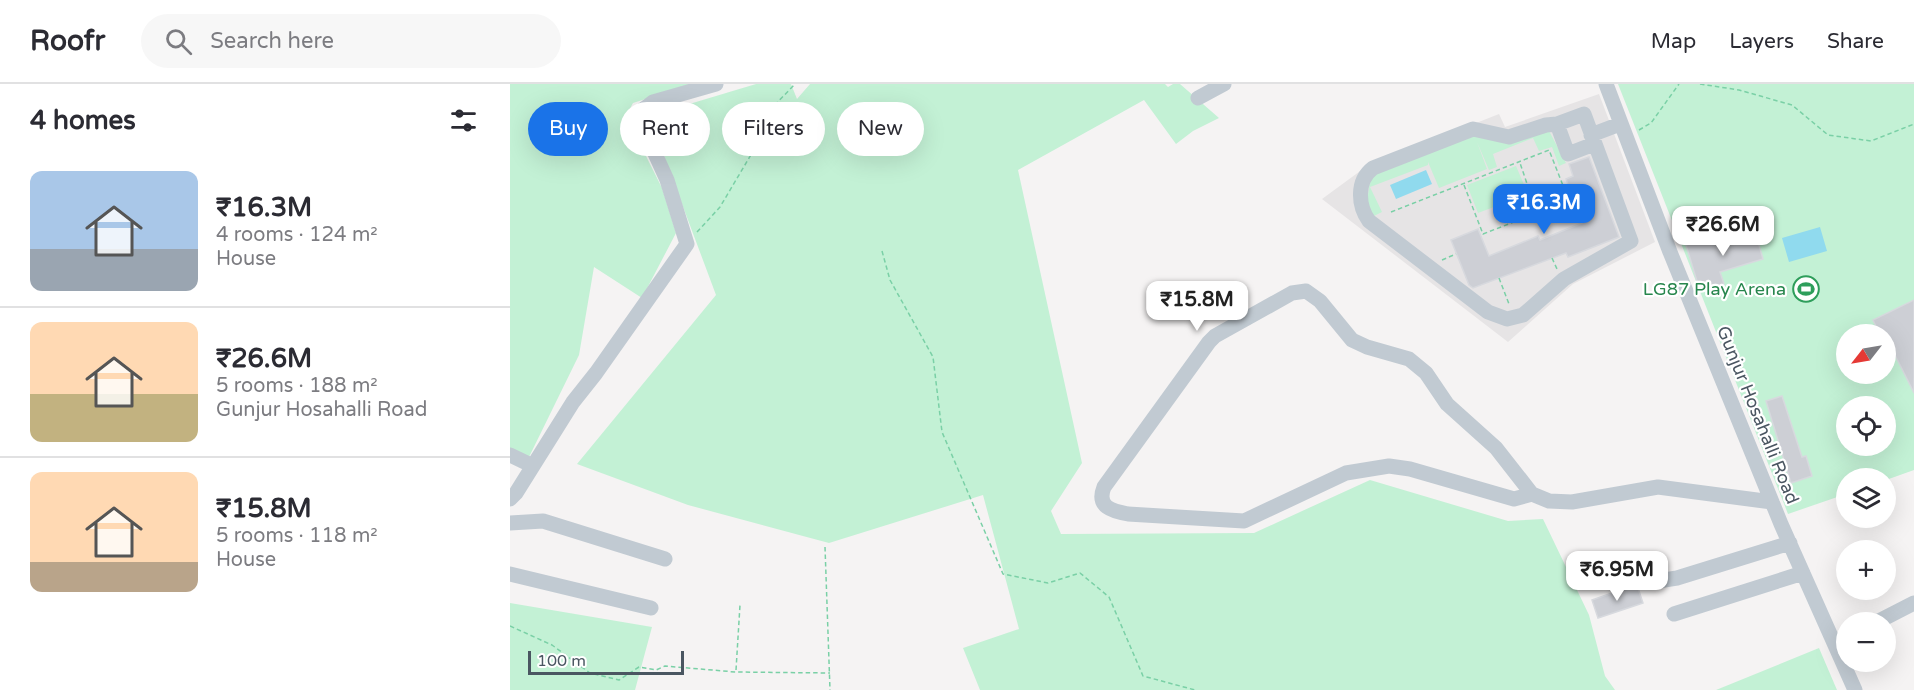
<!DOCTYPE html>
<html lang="en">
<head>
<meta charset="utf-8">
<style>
  :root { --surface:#fff; --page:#f7f7f7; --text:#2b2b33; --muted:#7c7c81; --line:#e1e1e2; --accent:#1a73e8 }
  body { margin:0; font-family:"Varela Round",sans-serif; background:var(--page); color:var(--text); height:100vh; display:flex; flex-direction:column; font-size:22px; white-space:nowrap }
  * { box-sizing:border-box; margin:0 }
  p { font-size:20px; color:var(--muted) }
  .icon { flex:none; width:33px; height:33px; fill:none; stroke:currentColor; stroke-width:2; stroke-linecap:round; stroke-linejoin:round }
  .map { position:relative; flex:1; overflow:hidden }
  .panel { display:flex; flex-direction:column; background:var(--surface); width:510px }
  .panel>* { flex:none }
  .guide { position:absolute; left:18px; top:18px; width:570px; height:54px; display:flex; gap:12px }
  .needle { width:39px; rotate:239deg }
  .controls { position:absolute; left:1326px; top:240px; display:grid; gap:12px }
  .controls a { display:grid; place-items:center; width:60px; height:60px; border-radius:50%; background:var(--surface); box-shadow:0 6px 24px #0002; font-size:30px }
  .scale { position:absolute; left:18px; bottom:15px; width:156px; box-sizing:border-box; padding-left:6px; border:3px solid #4a5661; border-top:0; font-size:16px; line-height:21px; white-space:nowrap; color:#4a5661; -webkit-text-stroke:4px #fff; paint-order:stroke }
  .price { position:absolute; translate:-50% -51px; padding:0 14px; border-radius:12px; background:#fff; color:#222; font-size:20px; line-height:39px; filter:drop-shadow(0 2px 3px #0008) }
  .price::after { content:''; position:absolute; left:50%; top:36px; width:18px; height:14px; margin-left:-9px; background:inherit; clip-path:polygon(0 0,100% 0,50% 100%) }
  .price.selected { background:var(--accent); color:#fff }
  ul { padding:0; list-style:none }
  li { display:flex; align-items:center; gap:18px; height:150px; padding:0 30px }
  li+li { border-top:2px solid var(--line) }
  li span { display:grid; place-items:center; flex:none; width:168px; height:120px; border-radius:12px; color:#555 }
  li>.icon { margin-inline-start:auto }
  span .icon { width:72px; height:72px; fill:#fffc; stroke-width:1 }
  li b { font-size:26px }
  h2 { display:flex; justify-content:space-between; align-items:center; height:72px; padding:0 30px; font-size:26px }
  .pill { padding:0 21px; border-radius:27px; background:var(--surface); box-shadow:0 6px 24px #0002; font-size:21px; line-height:54px }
  .pill.selected { background:var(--accent); color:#fff }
  header { display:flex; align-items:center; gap:36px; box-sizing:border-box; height:84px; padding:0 30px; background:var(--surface); border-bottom:2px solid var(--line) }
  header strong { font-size:28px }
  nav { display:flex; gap:33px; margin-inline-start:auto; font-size:21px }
  .search { width:420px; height:54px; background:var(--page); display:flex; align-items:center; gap:15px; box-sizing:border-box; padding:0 21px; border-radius:33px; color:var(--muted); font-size:22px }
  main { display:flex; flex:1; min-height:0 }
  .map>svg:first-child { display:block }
</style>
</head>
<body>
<header>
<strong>Roofr</strong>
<div class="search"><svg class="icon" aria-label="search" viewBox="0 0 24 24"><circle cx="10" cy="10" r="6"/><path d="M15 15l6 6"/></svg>Search here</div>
<nav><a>Map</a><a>Layers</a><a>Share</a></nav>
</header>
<main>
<section class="panel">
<h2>4 homes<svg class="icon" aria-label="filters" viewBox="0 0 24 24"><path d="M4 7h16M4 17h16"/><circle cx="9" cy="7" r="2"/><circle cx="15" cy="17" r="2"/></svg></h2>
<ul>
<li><span style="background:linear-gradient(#a9c7e8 65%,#9aa5b1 0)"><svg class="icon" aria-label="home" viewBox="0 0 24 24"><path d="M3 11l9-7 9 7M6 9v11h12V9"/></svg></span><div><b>₹16.3M</b><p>4 rooms · 124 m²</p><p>House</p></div></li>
<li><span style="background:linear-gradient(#ffd9b3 60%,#c2b280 0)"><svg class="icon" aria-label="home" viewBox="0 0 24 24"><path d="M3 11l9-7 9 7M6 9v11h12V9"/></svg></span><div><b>₹26.6M</b><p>5 rooms · 188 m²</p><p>Gunjur Hosahalli Road</p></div></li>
<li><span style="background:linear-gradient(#ffd9b3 75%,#b9a48a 0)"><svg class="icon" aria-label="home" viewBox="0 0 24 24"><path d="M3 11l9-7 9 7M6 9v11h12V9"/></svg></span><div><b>₹15.8M</b><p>5 rooms · 118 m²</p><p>House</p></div></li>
</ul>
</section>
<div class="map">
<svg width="1404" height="606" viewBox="0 0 1404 606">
  <rect width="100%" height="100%" fill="#f5f3f3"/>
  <path fill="#e6e4e5" d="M1089,10L1145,158L1063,200L998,258L812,115L857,82L989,30L995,43Z"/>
  <path fill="#c3f1d5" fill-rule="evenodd" d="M0,0H182L123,19L116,32L152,104L166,149L132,214L84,183L69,271L19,373L0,368Z
    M246,0H281L287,15L300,0H655L658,3L663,0H670L709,34L683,47L666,60L634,16L508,86L572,379L541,427L551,450L744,449L860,396L998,437L1033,435L1079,531L1095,592L1105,606H470L453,564L509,545L473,411L319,459L178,421L67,380L206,211L141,37L166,24Z
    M1108,0H1404V386L1376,396L1336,394V410L1278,430ZM1336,250H1376V290H1336ZM1336,322H1376V362H1336Z
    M1038,45L1056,79L1049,82L1042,63L1029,67L1023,54L983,70L987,83L979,86L967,58L977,85L929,104L918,78V81L860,103L872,128L860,134L856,125L861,90L963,49Z
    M1006,82L1018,110L968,129L957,101Z
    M0,519L142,543L125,606H0Z
    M1309,564L1327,606H1206Z"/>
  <path fill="#90daee" d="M916,86L922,100L886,115L880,101Z
    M1310,143L1317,167L1279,178L1272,154Z"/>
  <path fill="#cdcfd5" stroke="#d7d9de" stroke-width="1.5" d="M1079,73L1109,153L1058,173L1056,169L963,204L959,201L941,156L968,145L979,172L1028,152L1030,156L1072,139L1056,95L1063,92L1059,80Z
    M1244,144L1253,175L1210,188L1214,200L1190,207L1176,161L1200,154L1201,157Z
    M1404,216V309L1383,267L1379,269L1376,262V250H1370L1363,236Z
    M1272,312L1292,373L1296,372L1302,392L1281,399L1256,317Z
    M1119,503L1128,504L1133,519L1088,534L1082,516Z"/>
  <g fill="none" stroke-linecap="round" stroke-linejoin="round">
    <path stroke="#7ad0a6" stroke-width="1.5" stroke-dasharray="4.5 3" stroke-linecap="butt" d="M1190,0L1229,6L1282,21L1318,51L1361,57L1404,40
      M1129,46L1141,39L1169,0
      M954,101L973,150L1027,129L1010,79
      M881,128L1039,66L1067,137
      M187,148L210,123L242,69L260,26L285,0
      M372,167L380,196L423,273L432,348L493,490L538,499L570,489L599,513L633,592L685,606
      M1042,174L1047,185
      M932,176L946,170
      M989,194L999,220
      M315,463L320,606
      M0,542L42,561L80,589L109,596L129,583L146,586L155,582L225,588L320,589
      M226,586L230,521"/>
    <path stroke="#c1cad2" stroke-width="15" d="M1096,0L1160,168L1271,440L1345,606
      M688,14L714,0
      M1074,30L1121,157L1054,195L1013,231L997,235L978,228L859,137C848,122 846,97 863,84L963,45L999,53L1036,41L1047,40Z
      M1047,40L1058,70L1084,60
      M1081,51L1110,40
      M0,371L23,382
      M1022,410L1004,415L900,385L879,382L836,389L734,437L618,430C602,427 586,423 594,403L699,258L705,252L782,209L796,207L810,217L842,256L857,263L899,275L916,289L937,320L986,364L1022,410L1039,417L1062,418L1148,403L1262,418
      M0,415L6,409L63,318L86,289L177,160L157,96L127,30L143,18L206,0
      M0,439L33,437L155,475
      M0,490L141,524
      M1109,492L1148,497L1167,494L1280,459
      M1164,530L1293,489
      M1367,538L1404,519"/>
  </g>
  <defs>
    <g id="stadium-ring" transform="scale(1.35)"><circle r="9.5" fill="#fff" stroke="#2e9e5b" stroke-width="1.5"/><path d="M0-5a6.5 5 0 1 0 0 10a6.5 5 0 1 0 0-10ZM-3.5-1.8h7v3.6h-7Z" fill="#2e9e5b"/></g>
  </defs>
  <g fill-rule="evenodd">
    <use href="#stadium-ring" x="1296" y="205"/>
  </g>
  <g text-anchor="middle" stroke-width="4.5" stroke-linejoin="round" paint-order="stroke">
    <g font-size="18" fill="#27864d" stroke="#fff" text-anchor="end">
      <text x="1276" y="211">LG87 Play Arena</text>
    </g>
    <g font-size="18" fill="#4a5661" stroke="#fff">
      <text transform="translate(1248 331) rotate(68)" y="6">Gunjur Hosahalli Road</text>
    </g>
  </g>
</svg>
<div class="controls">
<a><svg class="needle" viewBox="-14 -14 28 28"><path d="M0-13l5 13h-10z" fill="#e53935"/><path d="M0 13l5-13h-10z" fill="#7c7c81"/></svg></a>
<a><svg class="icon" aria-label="locate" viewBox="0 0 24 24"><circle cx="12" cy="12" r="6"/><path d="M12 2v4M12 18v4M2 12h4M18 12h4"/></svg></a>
<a><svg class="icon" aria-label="layers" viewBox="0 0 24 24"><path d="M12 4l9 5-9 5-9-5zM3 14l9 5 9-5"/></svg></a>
<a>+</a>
<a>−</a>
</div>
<div class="scale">100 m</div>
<b class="price selected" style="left:1034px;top:151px">₹16.3M</b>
<b class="price" style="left:1213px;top:173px">₹26.6M</b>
<b class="price" style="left:687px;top:248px">₹15.8M</b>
<b class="price" style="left:1107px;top:518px">₹6.95M</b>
<div class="guide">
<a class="pill selected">Buy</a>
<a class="pill">Rent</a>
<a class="pill">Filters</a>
<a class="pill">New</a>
</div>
</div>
</main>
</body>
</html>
